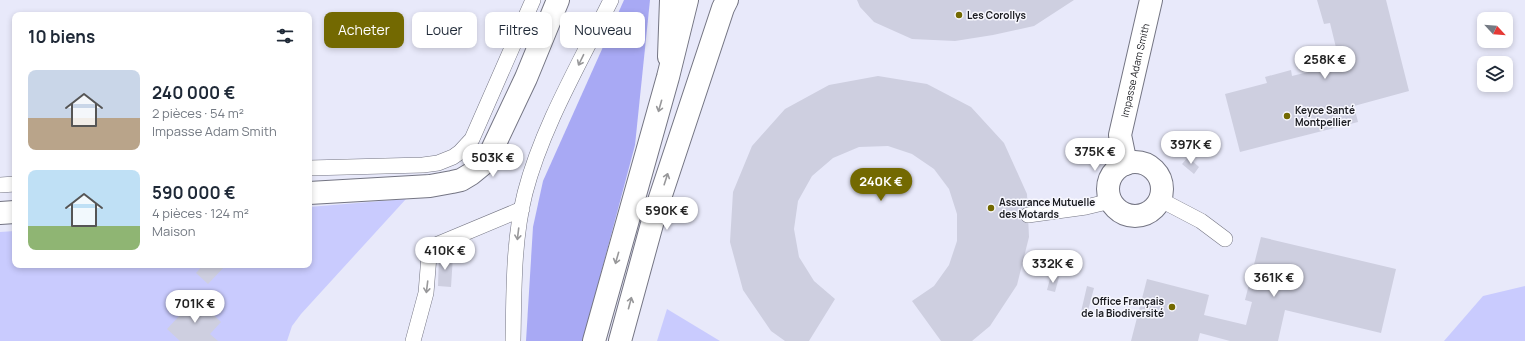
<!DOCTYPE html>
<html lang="fr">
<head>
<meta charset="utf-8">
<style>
  :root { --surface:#fff; --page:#f6f6f7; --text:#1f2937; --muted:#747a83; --accent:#736901 }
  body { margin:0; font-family:Manrope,sans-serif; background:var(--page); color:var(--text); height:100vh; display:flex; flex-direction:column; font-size:15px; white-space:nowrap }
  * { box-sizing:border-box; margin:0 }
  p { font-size:13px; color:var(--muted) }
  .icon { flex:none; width:22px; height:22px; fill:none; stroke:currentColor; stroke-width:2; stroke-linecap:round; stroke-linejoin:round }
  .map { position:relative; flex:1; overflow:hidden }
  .panel { position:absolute; left:12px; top:12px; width:300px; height:256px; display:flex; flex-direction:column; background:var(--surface); border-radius:8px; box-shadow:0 2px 6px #0003 }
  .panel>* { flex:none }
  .top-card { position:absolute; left:324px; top:12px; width:380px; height:36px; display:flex; gap:8px }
  .needle { width:26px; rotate:116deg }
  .buttons { position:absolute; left:1477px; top:12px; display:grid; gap:8px }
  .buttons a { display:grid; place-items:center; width:36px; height:36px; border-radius:8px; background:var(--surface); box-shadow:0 2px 6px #0003; font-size:20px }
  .price { position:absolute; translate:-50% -34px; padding:0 9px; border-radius:14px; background:#fff; color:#222; font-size:13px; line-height:26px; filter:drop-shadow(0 1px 2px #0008) }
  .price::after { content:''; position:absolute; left:50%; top:24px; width:12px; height:9px; margin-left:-6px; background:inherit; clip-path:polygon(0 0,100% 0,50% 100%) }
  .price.current { background:var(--accent); color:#fff }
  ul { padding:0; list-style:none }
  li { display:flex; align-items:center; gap:12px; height:100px; padding:0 16px }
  li span { display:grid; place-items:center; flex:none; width:112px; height:80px; border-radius:8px; color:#555 }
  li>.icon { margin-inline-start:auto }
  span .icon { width:48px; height:48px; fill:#fffc; stroke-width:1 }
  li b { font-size:17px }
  h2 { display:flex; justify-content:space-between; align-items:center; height:48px; padding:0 16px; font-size:17px }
  .chip { padding:0 14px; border-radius:8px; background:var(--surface); box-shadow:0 2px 6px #0003; font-size:14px; line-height:36px }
  .chip.current { background:var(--accent); color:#fff }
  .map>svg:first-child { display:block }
</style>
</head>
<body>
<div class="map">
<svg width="1525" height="341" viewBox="0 0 1525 341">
  <rect width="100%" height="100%" fill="#e8e9fa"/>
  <path fill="#c9cbfe" d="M406,199L301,314L292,326L287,341H0V232L15,231V265H309V207Z
    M1525,286V341H1444L1483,296Z
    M667,309L720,341H657Z"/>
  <path fill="#a8a9f4" d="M624,0H650L635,145L583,341H526L533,227L543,181Z"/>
  <path fill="#cecfe0" d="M857,0H1074L1034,26L993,35L955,41L912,39L874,22L860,7Z
    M1317,0H1386L1409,91L1354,106L1358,122L1240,152L1225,94L1267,83L1265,77L1291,70L1292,76L1340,64L1330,23L1324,24Z
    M878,76L927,84L971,107L1004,143L1027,194L1029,237L1017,285L990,326L972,341H941L912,301L934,286L949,265L957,241V214L949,189L934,169L912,154L888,146L859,147L833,158L812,176L798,201L794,229L799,257L814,281L835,299L809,341H785L771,331L743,290L730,242L733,192L752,146L785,109L829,85Z
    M1188,157L1199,167L1194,174L1182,164Z
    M1261,237L1396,269L1381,333L1285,310L1278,341H1230L1200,333L1198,341H1131L1147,279L1209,295L1204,315L1246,325L1252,302L1245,300Z
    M439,255L453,256L451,287L438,286Z
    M203,265H226L208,284L196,273Z
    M1051,275L1059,277L1055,292L1047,290Z
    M1087,286L1094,288L1086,318L1080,316Z
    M196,298L221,322L210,334L218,341H180L167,329Z"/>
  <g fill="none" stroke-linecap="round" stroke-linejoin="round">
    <g stroke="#747583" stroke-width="16">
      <path id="lane" d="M309,168L423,165L438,163L453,157L460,152L472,139L533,0
        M0,185L15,184
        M1159,199L1201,221L1225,239
        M1028,215L1086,207L1111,201
        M413,341L426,293L429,256L431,250L436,245L522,209
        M513,341C514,292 513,241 525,193C542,127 581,61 611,0"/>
    </g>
    <g stroke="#747583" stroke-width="24">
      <g id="street">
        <path d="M669,57L671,0"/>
        <circle cx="1135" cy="189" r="27"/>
        <path id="s1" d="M1126,164L1120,135L1151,0"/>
        <path d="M309,193L430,186L452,182L461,180L471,174L482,165L491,152L526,78L558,0"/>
        <path d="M0,213L15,212"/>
      </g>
    </g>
    <g stroke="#747583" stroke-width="24">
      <path id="secondary" d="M594,341L668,77L687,0
        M620,341L655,213L723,8L727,0"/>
    </g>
    <use href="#lane" stroke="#fff" stroke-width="15"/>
    <use href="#street" stroke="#fff" stroke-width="22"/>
    <use href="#secondary" stroke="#fff" stroke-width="22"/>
  </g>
  <defs><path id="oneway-shaft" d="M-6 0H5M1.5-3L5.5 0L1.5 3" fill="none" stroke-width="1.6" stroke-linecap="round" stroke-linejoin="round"/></defs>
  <g stroke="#98989a">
    <use href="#oneway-shaft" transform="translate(581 60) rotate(116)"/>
    <use href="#oneway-shaft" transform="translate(660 106) rotate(106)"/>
    <use href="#oneway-shaft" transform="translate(666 179) rotate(-72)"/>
    <use href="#oneway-shaft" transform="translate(518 234) rotate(97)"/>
    <use href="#oneway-shaft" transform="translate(617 258) rotate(106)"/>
    <use href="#oneway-shaft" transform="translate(427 287) rotate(97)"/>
    <use href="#oneway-shaft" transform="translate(630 303) rotate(-75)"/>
  </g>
  <g fill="#736901" stroke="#f7f7fe" stroke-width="1.5">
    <circle cx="959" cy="15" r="4"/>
    <circle cx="1287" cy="116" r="4"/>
    <circle cx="991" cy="208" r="4"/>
    <circle cx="1172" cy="307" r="4"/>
  </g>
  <g text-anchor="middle" stroke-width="3" stroke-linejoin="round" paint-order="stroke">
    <g font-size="10" font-weight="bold" fill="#191a1f" stroke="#f7f7fe" text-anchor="start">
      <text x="967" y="19">Les Corollys</text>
      <text x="1295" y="114">Keyce Santé<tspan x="1295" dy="12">Montpellier</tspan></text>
      <text x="999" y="206">Assurance Mutuelle<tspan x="999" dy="12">des Motards</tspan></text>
      <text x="1164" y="305" text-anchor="end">Office Français<tspan x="1164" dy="12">de la Biodiversité</tspan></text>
    </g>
    <g font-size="10" fill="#191a1f" stroke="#f7f7fe">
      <text dy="4" stroke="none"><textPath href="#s1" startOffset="96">Impasse Adam Smith</textPath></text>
    </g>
  </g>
</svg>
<div class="buttons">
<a><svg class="needle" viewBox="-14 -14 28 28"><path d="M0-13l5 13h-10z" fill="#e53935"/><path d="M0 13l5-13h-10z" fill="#747a83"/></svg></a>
<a><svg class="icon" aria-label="layers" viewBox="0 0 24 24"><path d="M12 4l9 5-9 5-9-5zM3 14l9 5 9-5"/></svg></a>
</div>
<b class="price" style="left:1325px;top:80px">258K €</b>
<b class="price" style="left:1191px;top:165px">397K €</b>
<b class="price" style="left:1095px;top:172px">375K €</b>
<b class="price" style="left:493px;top:178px">503K €</b>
<b class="price current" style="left:881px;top:202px">240K €</b>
<b class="price" style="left:667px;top:231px">590K €</b>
<b class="price" style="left:445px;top:271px">410K €</b>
<b class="price" style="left:1053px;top:284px">332K €</b>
<b class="price" style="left:1274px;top:298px">361K €</b>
<b class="price" style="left:195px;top:324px">701K €</b>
<div class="top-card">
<a class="chip current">Acheter</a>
<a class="chip">Louer</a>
<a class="chip">Filtres</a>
<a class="chip">Nouveau</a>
</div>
<section class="panel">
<h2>10 biens<svg class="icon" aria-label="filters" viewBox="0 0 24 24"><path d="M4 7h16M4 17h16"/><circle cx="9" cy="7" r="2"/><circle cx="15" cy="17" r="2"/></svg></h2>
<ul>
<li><span style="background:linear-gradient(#c9d6e8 60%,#b9a48a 0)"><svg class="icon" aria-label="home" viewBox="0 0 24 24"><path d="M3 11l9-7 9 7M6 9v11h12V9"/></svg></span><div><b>240 000 €</b><p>2 pièces · 54 m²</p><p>Impasse Adam Smith</p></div></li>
<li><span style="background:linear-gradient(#bfe0f5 70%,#8fb573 0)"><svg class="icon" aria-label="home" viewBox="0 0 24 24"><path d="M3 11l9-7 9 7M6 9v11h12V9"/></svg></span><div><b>590 000 €</b><p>4 pièces · 124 m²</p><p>Maison</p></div></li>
</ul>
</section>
</div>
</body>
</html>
